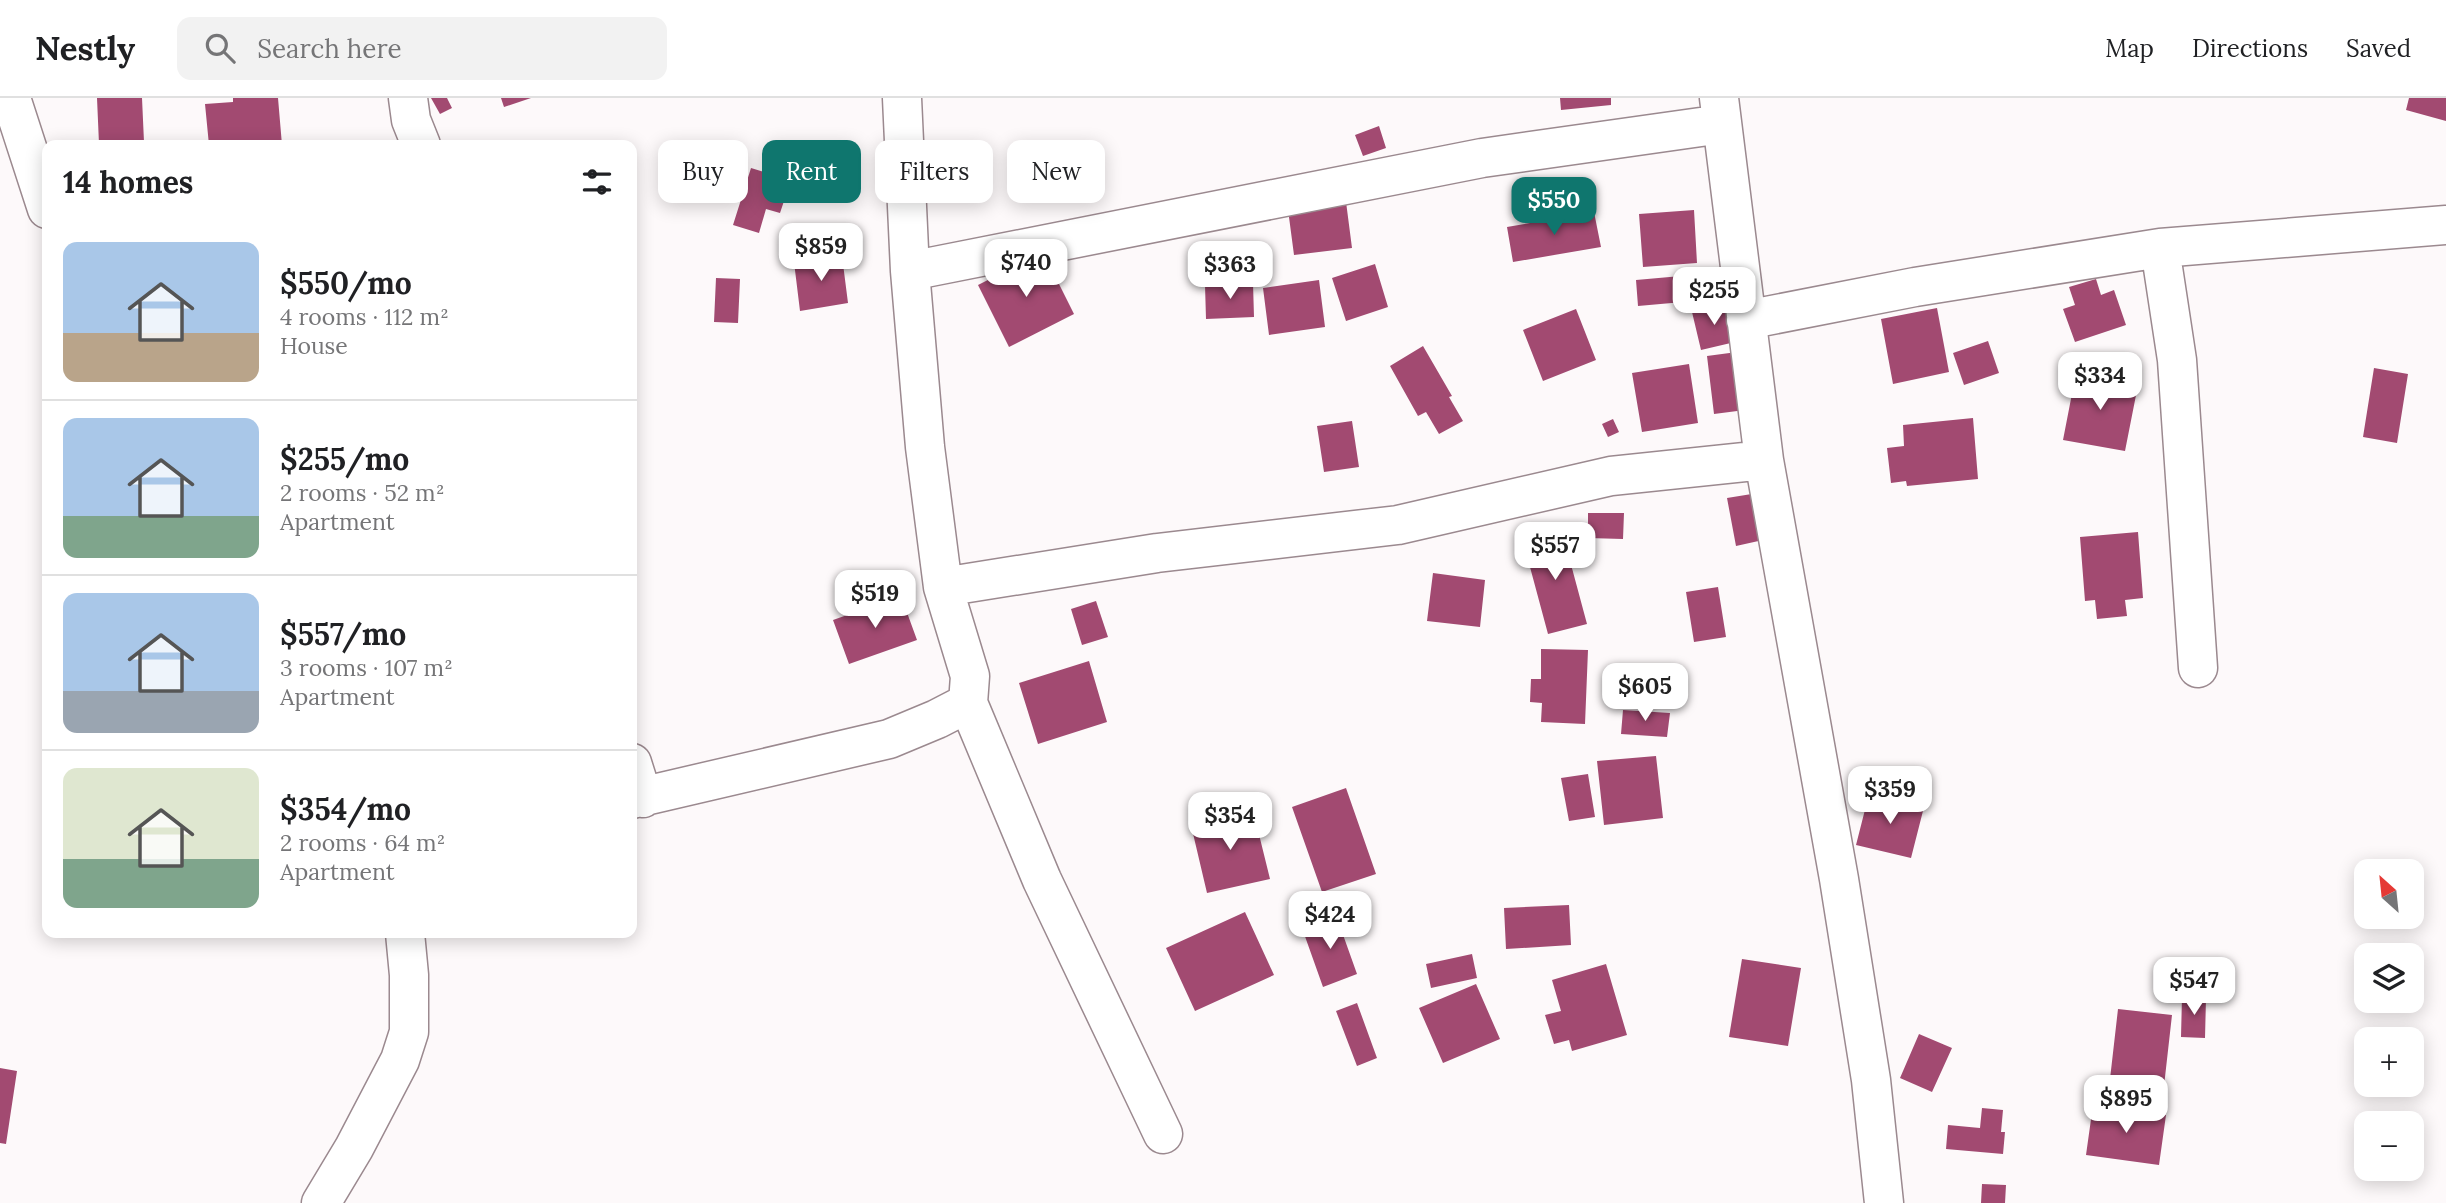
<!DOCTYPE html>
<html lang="en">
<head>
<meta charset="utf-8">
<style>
  :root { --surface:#fff; --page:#f2f2f2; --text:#202124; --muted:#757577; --line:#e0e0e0; --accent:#0f766e }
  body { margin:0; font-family:Lora,serif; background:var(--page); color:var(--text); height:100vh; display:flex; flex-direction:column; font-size:26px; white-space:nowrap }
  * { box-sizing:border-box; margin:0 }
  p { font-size:23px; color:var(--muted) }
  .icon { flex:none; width:38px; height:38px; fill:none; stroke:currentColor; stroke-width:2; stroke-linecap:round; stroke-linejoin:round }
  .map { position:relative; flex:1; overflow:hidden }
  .sheet { position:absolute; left:42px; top:42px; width:595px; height:798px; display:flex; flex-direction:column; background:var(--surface); border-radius:14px; box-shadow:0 4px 18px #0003 }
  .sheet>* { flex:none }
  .hud { position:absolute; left:658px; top:42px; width:665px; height:63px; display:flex; gap:14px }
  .needle { width:46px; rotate:333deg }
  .tools { position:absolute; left:2354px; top:761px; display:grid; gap:14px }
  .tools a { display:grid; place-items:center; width:70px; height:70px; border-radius:14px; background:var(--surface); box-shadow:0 4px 18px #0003; font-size:35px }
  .price { position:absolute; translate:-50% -60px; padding:0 16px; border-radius:14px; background:#fff; color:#222; font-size:23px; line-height:46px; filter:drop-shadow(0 2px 4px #0008) }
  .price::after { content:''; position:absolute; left:50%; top:42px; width:21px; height:16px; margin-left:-10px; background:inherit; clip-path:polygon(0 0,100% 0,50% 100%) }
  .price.current { background:var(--accent); color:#fff }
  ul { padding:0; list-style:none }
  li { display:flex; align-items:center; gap:21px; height:175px; padding:0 21px }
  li+li { border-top:2px solid var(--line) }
  li span { display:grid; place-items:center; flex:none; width:196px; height:140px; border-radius:14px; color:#555 }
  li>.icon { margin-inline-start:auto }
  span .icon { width:84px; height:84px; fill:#fffc; stroke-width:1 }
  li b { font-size:30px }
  h2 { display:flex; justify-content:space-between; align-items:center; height:84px; padding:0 21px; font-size:30px }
  .pill { padding:0 24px; border-radius:14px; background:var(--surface); box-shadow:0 4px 18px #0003; font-size:24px; line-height:63px }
  .pill.current { background:var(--accent); color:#fff }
  header { display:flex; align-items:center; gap:42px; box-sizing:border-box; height:98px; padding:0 35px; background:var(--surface); border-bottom:2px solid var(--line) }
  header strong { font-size:33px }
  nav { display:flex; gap:38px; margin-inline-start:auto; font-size:24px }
  .search { width:490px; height:63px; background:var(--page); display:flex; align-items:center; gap:18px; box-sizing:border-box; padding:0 24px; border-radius:14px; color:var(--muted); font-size:26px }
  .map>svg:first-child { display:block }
</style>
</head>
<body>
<header>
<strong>Nestly</strong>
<div class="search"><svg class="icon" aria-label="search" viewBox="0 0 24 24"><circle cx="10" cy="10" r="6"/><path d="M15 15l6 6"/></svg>Search here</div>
<nav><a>Map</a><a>Directions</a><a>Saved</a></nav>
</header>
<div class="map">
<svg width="2446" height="1105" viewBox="0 0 2446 1105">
  <rect width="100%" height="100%" fill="#fdf9fa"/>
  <path fill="#a24a71" d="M97,0H142L144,44L99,46Z
    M233,0H278L282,47H235V45L209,47L205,6L233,4Z
    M431,0H447L452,10L440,16Z
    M501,0H531L504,9Z
    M1560,0H1611V7L1561,12Z
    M2409,0H2446V23L2406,12Z
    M1379,28L1386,50L1363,58L1355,37Z
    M751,70L791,82L780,115L766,111L759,135L733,127Z
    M1345,96L1352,150L1294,157L1287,104Z
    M1694,112L1697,165L1643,169L1639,116Z
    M1594,114L1601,149L1513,164L1507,129Z
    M1043,154L1074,216L1009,249L978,187Z
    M842,158L848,205L800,213L794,164Z
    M1375,166L1388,209L1346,223L1332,180Z
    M1681,178L1683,204L1638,208L1636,182Z
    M716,180L740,181L738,225L714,224Z
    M2096,181L2101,197L2114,192L2126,227L2075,244L2063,211L2075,207L2069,189Z
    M1319,182L1325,229L1269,237L1263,190Z
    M1253,185L1254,219L1206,221L1205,187Z
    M1726,206L1735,244L1701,252L1692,214Z
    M1937,210L1949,274L1893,286L1881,221Z
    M1576,211L1596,262L1543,283L1523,232Z
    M1988,243L1999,275L1964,287L1953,255Z
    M1423,248L1452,298L1449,299L1463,323L1439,336L1426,314L1418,318L1390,268Z
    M1737,254L1745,312L1714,316L1707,258Z
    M1689,266L1698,325L1642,334L1632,275Z
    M2374,270L2408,276L2397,345L2363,339Z
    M2076,275L2138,287L2125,353L2063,342Z
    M1973,320L1978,381L1907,388L1906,383L1891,385L1887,350L1904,348L1903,327Z
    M1613,321L1619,334L1608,339L1602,326Z
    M1352,323L1359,369L1324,374L1317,328Z
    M1764,394L1772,440L1736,448L1727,400Z
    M1588,415H1624L1623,441L1588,440Z
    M1562,433L1587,526L1548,536L1523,443Z
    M2138,434L2143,500L2125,502L2127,518L2097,521L2095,502L2085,503L2080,439Z
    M1433,475L1485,482L1480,529L1427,523Z
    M1718,489L1726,539L1694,544L1686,494Z
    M901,498L917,542L849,566L833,522Z
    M1096,503L1108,539L1082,547L1071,511Z
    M1541,551L1588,552L1585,626L1541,624L1542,605L1530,604L1531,581H1541Z
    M1089,563L1107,624L1038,646L1019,585Z
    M1623,612L1670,615L1667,639L1621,636Z
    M1656,658L1663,720L1604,727L1597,663Z
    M1588,676L1595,719L1569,723L1561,680Z
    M1346,690L1376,776L1322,794L1292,709Z
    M1869,696L1924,709L1911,760L1856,747Z
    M1253,712L1270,781L1207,795L1191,727Z
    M1569,807L1571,847L1506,851L1504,810Z
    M1245,814L1274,877L1195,913L1166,850Z
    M1336,817L1357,876L1323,889L1302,830Z
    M1472,856L1477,880L1431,890L1426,866Z
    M1742,861L1801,870L1788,948L1729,939Z
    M1606,866L1627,937L1572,953L1569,942L1554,946L1545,917L1561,913L1552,882Z
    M1476,886L1500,941L1443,965L1419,910Z
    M2182,899L2206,900L2205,940L2181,939Z
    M1357,905L1377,960L1357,968L1336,913Z
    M2118,911L2172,917L2164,988L2110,981Z
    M1919,936L1952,950L1932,994L1900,980Z
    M0,970L17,973L6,1046L0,1045Z
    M2093,1007L2166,1017L2159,1067L2086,1057Z
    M1982,1010L2003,1012L2001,1034H2005L2003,1056L1946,1051L1948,1027L1980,1030Z
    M1982,1086L2006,1087L2005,1105H1981Z"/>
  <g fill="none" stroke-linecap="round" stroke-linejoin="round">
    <g stroke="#9b898f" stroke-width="41">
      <path id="minor" d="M11,0L47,111
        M408,0L411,22L421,47
        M1719,0L1764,362L1839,781L1871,982L1884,1105
        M2160,150L2177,262L2198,570
        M910,173L1482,60L1722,26
        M1746,222L1915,189L2160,150L2446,127
        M943,489L1157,455L1398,427L1611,378L1764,362
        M968,605L1042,782L1163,1036
        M632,665L643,700
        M632,701L889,641L937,621L968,605L970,578L943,489L925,349L910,173L902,0
        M321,1105L354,1050L400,962L409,934V877L405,835"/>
    </g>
    <use href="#minor" stroke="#fff" stroke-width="38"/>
  </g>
</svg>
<div class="tools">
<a><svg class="needle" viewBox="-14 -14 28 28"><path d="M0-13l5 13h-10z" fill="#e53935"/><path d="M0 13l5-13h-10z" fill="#757577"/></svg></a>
<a><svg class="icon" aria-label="layers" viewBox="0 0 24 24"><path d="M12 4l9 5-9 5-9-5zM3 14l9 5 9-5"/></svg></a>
<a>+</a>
<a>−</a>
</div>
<b class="price current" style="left:1554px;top:139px">$550</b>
<b class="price" style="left:821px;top:185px">$859</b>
<b class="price" style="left:1026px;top:201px">$740</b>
<b class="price" style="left:1230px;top:203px">$363</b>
<b class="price" style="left:1714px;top:229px">$255</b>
<b class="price" style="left:2100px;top:314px">$334</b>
<b class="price" style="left:1555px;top:484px">$557</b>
<b class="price" style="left:875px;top:532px">$519</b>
<b class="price" style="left:1645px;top:625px">$605</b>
<b class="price" style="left:1890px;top:728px">$359</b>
<b class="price" style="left:1230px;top:754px">$354</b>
<b class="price" style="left:1330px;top:853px">$424</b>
<b class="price" style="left:2194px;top:919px">$547</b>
<b class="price" style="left:2126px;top:1037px">$895</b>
<div class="hud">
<a class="pill">Buy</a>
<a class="pill current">Rent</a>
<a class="pill">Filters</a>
<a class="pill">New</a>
</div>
<section class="sheet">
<h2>14 homes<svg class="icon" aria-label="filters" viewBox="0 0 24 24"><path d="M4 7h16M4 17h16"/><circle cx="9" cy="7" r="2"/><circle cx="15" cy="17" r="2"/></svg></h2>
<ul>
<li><span style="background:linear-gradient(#a9c7e8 65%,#b9a48a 0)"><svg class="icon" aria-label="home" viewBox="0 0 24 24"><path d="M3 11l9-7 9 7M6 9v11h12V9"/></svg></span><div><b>$550/mo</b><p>4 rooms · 112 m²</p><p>House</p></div></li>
<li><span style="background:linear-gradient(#a9c7e8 70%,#7fa58c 0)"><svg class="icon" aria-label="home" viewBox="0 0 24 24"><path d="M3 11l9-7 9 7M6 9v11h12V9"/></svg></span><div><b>$255/mo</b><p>2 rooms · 52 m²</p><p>Apartment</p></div></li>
<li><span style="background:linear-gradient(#a9c7e8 70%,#9aa5b1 0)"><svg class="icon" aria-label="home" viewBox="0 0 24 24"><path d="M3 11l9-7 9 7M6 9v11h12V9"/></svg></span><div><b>$557/mo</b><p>3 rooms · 107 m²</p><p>Apartment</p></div></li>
<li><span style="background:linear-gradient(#dfe7d0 65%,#7fa58c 0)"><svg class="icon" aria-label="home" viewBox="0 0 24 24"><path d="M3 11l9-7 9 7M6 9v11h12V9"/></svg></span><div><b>$354/mo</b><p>2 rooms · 64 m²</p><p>Apartment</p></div></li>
</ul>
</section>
</div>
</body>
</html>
